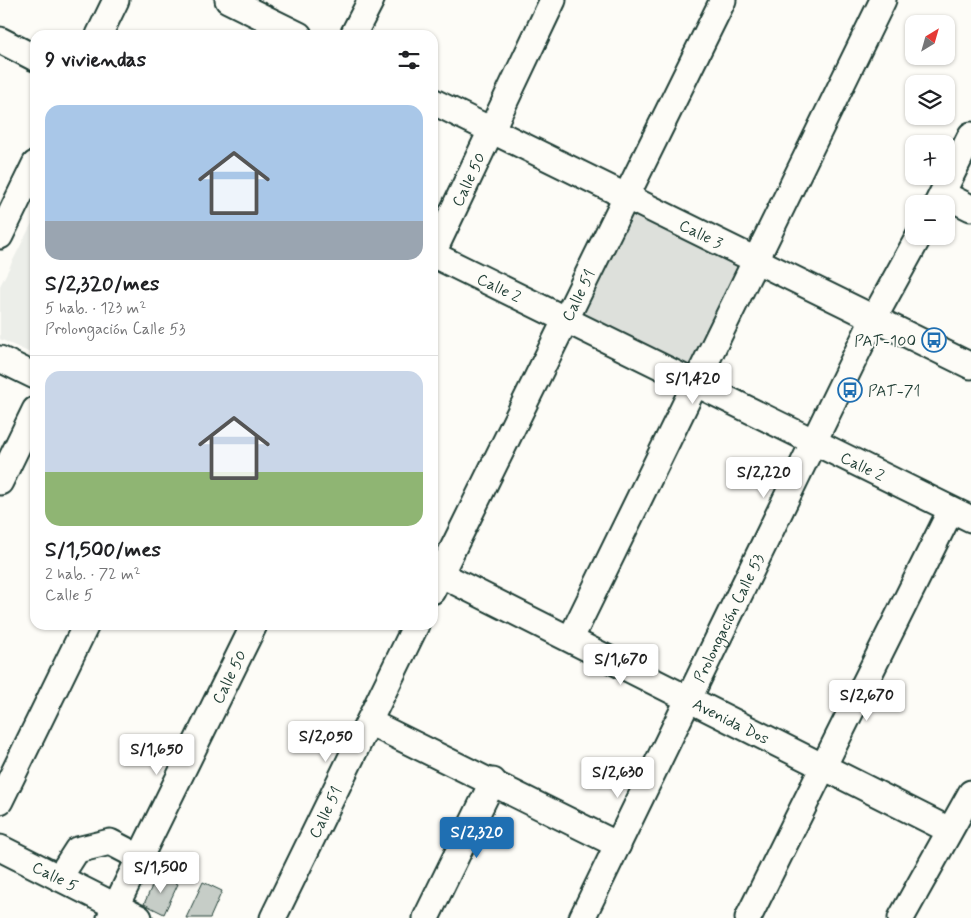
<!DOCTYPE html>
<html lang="es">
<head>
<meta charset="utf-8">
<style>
  :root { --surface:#fff; --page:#f2f2f2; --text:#202124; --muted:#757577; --line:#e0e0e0; --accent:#1f6fb2 }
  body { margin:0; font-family:Mynerve,sans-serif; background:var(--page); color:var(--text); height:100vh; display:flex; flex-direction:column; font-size:19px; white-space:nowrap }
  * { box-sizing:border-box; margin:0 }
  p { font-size:16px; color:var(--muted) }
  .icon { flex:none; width:28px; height:28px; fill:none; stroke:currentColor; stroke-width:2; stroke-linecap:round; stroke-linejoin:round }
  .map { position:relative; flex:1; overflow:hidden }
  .sheet { position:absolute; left:30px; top:30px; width:408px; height:600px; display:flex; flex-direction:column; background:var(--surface); border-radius:15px; box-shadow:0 1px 4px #0004 }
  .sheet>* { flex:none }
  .needle { width:32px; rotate:37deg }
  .tools { position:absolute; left:905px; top:15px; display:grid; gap:10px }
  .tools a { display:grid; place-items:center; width:50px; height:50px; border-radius:10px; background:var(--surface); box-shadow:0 1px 4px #0004; font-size:25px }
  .price { position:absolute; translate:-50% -42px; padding:0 11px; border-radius:5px; background:#fff; color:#222; font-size:16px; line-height:32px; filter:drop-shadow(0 1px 2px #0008) }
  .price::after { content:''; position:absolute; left:50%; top:30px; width:15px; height:11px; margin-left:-8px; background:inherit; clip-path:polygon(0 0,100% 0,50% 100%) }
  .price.selected { background:var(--accent); color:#fff }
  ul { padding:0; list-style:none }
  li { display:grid; align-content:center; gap:10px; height:265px; padding:0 15px }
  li+li { border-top:1px solid var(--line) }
  li span { display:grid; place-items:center; height:155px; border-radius:15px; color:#555 }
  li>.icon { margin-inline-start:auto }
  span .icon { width:90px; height:90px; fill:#fffc; stroke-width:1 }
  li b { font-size:21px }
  h2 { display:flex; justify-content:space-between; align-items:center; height:60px; padding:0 15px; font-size:21px }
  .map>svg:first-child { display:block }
</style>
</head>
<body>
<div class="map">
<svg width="971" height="918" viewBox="0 0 971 918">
  <rect width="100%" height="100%" fill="#fdfcf7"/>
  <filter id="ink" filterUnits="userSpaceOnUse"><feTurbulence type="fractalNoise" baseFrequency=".02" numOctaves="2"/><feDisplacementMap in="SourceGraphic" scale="10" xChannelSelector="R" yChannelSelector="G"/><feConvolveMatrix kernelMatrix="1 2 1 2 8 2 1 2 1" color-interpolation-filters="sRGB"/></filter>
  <g filter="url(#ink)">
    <path fill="#eceee9" d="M35,217V355L0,339V286Z"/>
    <path fill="#dde0db" stroke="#7e8e88" d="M626,196L756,260L699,376L566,320Z"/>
    <path fill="#c6cdc7" stroke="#1f3d34" d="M157,875L178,884L164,914L144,904Z
      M203,882L222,891L210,918H186Z"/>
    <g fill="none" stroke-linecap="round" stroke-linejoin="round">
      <g stroke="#1f3d34" stroke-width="29">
        <g id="minor">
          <path d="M228,0L299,35"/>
          <path d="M99,35L116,0"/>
          <path d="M353,35L371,0"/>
          <path d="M0,40L35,58"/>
          <path id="s1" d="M432,101L971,366"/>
          <path d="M943,194L971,208"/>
          <path d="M937,204L971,135"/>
          <path d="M0,236L35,164"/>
          <path id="s2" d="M432,254L971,519"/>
          <path id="s3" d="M432,255L553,0"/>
          <path d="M0,359L35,376"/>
          <path d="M0,482L35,410"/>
          <path id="s4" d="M432,570L949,830"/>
          <path id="s5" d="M432,591L723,0"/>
          <path d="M571,638L883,0"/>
          <path d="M369,722L618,845"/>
          <path d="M0,801L86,625"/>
          <path id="s6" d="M0,848L139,918"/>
          <path d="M59,878L77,850L110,842L139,857"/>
          <path id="s7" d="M110,918L254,625"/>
          <path id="s8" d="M273,918L416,625"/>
          <path d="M426,918L493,781"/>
          <path id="s9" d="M582,918L874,318L919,236"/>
          <path d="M748,918L951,510"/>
          <path d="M901,918L971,793"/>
        </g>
      </g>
      <use href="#minor" stroke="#fdfcf7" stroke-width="25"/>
    </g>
  </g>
  <defs>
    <g id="bus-ring" transform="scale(1.25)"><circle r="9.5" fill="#fdfcf7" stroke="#1f6fb2" stroke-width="1.5"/><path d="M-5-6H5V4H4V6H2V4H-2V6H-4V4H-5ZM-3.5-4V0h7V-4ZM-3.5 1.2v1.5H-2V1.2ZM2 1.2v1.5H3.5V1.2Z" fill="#1f6fb2"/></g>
  </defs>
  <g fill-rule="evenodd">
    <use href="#bus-ring" x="934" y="340"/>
    <use href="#bus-ring" x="850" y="390"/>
  </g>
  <g text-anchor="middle" stroke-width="4" stroke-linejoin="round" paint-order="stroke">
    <g font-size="16" fill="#1f3d34" stroke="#fdfcf7">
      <text dy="6" stroke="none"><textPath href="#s3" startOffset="84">Calle 50</textPath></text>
      <text dy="6" stroke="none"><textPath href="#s1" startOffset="300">Calle 3</textPath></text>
      <text dy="6" stroke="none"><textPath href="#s2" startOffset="75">Calle 2</textPath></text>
      <text dy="6" stroke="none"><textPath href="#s5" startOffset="330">Calle 51</textPath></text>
      <text dy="6" stroke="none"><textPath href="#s2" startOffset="480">Calle 2</textPath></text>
      <text dy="6" stroke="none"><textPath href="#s9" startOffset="334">Prolongación Calle 53</textPath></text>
      <text dy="6" stroke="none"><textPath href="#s7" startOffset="269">Calle 50</textPath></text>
      <text dy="6" stroke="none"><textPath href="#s4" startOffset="335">Avenida Dos</textPath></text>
      <text dy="6" stroke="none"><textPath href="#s8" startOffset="118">Calle 51</textPath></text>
      <text dy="6" stroke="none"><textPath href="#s6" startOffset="62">Calle 5</textPath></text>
    </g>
    <g font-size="16" fill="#1f3d34" stroke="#fdfcf7" text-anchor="end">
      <text x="916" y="346">PAT-100</text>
      <text x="868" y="396" text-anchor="start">PAT-71</text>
    </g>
  </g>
</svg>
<div class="tools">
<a><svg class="needle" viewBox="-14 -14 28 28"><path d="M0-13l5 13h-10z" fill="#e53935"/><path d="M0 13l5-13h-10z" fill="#757577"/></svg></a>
<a><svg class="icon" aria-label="layers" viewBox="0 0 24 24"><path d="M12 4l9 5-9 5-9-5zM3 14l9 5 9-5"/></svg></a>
<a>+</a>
<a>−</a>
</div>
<b class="price" style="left:693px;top:405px">S/1,420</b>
<b class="price" style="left:764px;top:499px">S/2,220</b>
<b class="price" style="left:621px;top:686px">S/1,670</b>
<b class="price" style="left:867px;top:722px">S/2,670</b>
<b class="price" style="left:326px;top:763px">S/2,050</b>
<b class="price" style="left:157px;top:776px">S/1,650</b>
<b class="price" style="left:618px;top:799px">S/2,630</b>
<b class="price selected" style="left:477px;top:859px">S/2,320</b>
<b class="price" style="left:161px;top:894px">S/1,500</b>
<section class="sheet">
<h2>9 viviendas<svg class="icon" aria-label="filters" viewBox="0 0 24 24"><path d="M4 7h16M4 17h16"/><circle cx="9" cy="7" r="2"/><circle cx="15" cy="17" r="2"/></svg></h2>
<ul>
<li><span style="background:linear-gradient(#a9c7e8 75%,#9aa5b1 0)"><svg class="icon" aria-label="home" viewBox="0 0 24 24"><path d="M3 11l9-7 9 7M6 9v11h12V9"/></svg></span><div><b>S/2,320/mes</b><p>5 hab. · 123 m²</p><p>Prolongación Calle 53</p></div></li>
<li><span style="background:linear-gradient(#c9d6e8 65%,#8fb573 0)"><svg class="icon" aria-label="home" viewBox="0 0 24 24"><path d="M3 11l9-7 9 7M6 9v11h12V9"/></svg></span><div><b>S/1,500/mes</b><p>2 hab. · 72 m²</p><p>Calle 5</p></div></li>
</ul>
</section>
</div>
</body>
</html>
